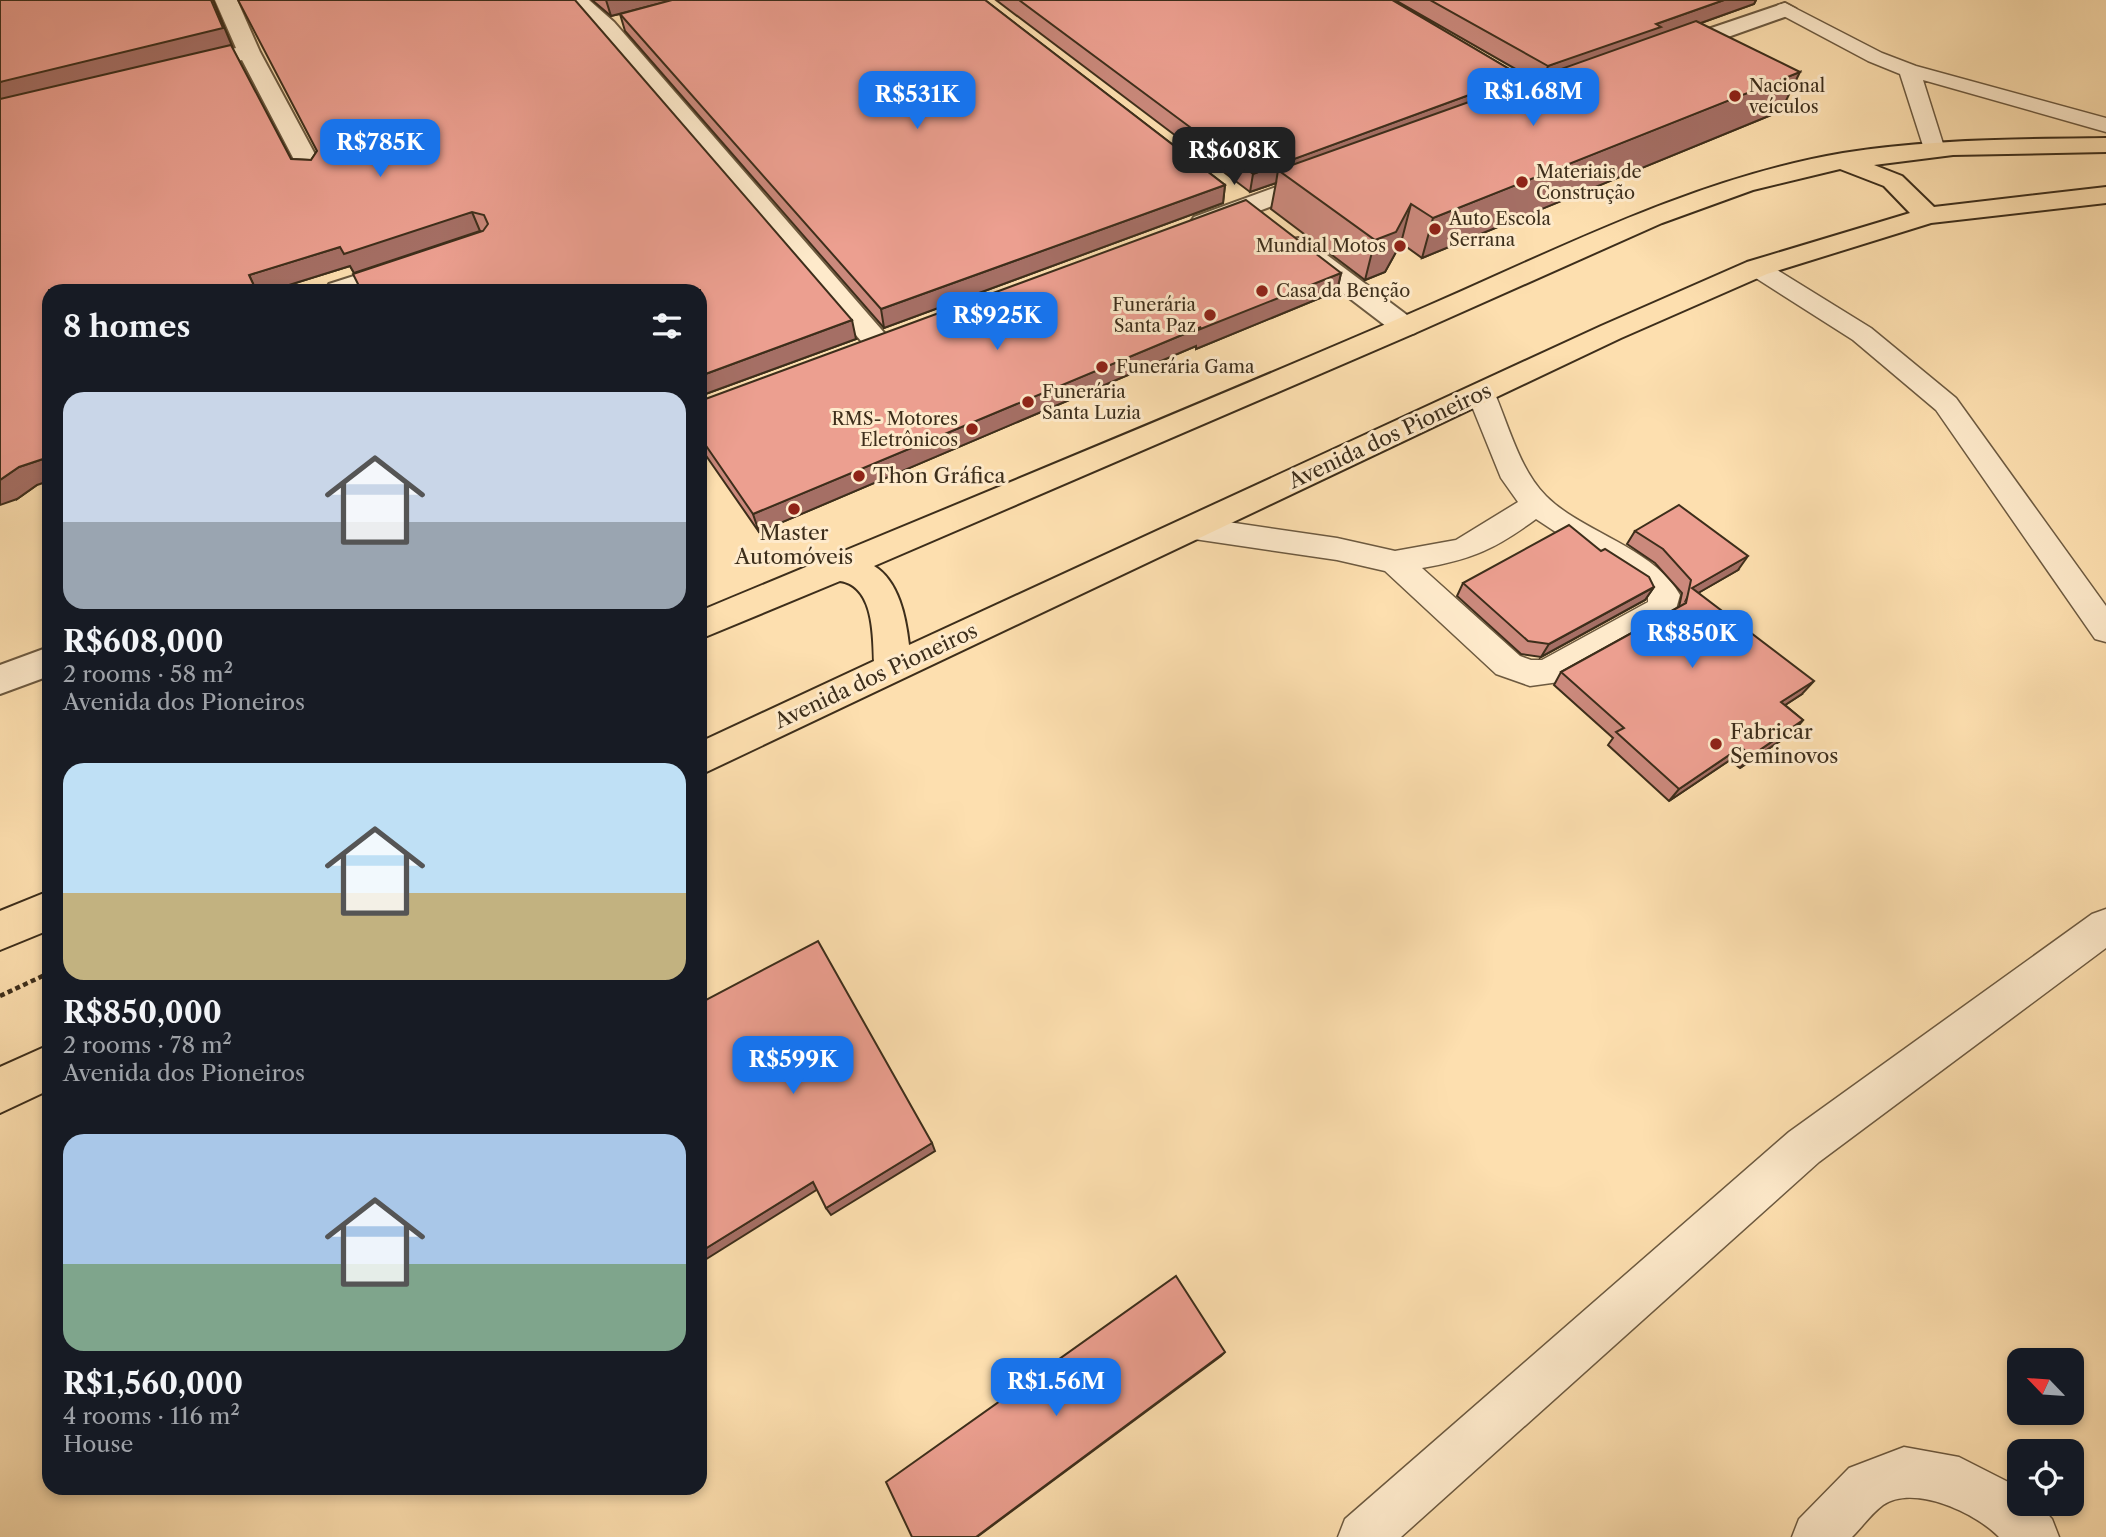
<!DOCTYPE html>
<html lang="en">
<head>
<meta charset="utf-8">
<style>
  :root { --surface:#171b24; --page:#20242c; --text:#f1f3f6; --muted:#9ea1a6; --accent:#1a73e8 }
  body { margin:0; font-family:"Libre Caslon Text",serif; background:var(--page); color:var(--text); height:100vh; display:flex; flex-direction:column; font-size:26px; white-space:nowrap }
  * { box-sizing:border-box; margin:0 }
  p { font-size:23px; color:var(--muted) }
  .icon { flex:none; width:38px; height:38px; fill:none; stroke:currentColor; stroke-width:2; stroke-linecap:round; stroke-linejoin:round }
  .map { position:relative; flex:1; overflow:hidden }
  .panel { position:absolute; left:42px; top:284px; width:665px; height:1211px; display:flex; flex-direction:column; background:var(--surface); border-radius:21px; box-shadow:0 4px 10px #0003 }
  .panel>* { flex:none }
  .needle { width:46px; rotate:295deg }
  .controls { position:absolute; left:2007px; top:1348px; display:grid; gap:14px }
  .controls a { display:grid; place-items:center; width:77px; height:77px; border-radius:14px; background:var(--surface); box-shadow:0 4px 10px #0003; font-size:35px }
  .price { position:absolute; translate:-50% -60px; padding:0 16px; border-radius:14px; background:var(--accent); color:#fff; font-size:23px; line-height:46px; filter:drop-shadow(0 2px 4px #0008) }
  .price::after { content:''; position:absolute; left:50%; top:42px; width:21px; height:16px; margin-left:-10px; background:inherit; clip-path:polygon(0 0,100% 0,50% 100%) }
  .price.active { background:#222; color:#fff }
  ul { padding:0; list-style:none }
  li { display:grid; align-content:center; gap:14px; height:371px; padding:0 21px }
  li span { display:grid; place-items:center; height:217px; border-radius:21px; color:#555 }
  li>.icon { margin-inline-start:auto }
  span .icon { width:126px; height:126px; fill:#fffc; stroke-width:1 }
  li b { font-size:30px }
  h2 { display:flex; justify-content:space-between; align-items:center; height:84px; padding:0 21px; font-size:30px }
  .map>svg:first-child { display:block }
</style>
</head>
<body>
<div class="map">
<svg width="2106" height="1537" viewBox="0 0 2106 1537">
  <rect width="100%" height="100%" fill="#fddfaf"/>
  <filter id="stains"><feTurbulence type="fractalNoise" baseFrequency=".00286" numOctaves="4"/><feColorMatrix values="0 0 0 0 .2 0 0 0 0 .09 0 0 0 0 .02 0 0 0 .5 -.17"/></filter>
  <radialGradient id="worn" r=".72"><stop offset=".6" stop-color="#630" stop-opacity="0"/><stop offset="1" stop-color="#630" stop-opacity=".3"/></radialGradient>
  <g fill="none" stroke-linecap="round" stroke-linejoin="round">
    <g stroke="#6d5a40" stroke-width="3">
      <path id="lane" d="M1785,3L1882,53L1916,66L2106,118V132L1923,80L1945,150L1942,155H1926L1900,74L1868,61L1778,13L1775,9L1778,5Z
        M1757,261L1766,263L1871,328L1956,398L2106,606V642L2095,639L1936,410L1853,340L1748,273L1745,268L1748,263Z
        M1481,385L1491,388L1495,394C1509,427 1520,470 1546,496C1583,533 1653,547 1680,595L1674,616L1559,682L1530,686L1496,674L1385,571L1337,560L1194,539L1183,536L1179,528L1183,520L1194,517L1337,538L1395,551L1456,540L1518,502L1501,478L1467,394L1471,388ZM1536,519L1642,589L1648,597V602L1542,660H1531L1520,656L1422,568C1473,559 1495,549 1536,519Z
        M2106,909V948L1819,1162L1401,1537H1338L1345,1519L1789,1132L2092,914Z
        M1904,1447L1959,1457L2020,1488V1503H2037L2052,1519L2059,1537H1999C1976,1513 1914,1484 1883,1505C1872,1513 1862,1527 1852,1537H1792L1799,1519L1849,1468Z"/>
    </g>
    <g stroke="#6d5a40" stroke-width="4">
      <path id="street" d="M215,0H237L260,52L324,171L321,176H303L300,171L242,60L186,74L175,67L178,62L236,48Z
        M566,0H589L614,22L887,336L891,342L887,348L877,351L867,348L598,32Z
        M1785,3L1796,9L1793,14L1680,54L1672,56L1661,49L1664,44Z
        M1323,170L1332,173L1336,178L1332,183L1212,229H1194L1190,223L1194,217Z
        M1298,238L1307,240L1415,321L1419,327L1415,333L1405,336L1395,333L1289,252L1285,246L1289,240Z
        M407,259L417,261L421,267L417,273L365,290H325L329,284Z
        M49,647V676L0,694V665Z"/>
    </g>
    <g stroke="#3d2e1b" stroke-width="4">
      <path id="primary" d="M2106,138V152L1953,155L1874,165L1902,176L1934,207L2106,187V203L1931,223L1767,274L1621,338L700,775V742L874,661C873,635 874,586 840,581L700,639V611C930,515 1163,420 1393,321C1540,259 1685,180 1843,153C1930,139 2018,139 2106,138ZM1840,169L1884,186L1910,213L1747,262L1601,326L909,645C906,618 899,581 874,566L1415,333L1662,223L1753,190Z
        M49,891V930L0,950V911Z
        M49,1045V1090L0,1113V1067Z"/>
    </g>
    <path stroke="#3d2e1b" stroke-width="4.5" stroke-dasharray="5 3.5" stroke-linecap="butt" d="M0,996L49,973"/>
    <use href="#lane" fill="#feeacb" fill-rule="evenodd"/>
    <use href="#street" fill="#feeacb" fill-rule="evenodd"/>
    <use href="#primary" fill="#fddfaf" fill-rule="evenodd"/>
  </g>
  <path fill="#cb897c" stroke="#3d2e1b" stroke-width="2" d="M0,0H213L232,46H231L291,159L311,160L317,151L856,339L700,396V290L480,231L354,273L350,266L273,290H49L37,485L17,499Z
    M592,0H985L1225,185L1223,203L884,328L625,31L620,14L611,16Z
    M996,0H1392L1521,76L1518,84L1533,79L1395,0H1756L1754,4L1701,23L1781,111L1422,258L1401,243L1385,272L1365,280L1271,209L1276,183L1250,192Z
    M1341,273L1337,291L1196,349V346L759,532L700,447V401Z
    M1635,531L1738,570L1698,593L1802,694L1785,705L1803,720L1792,733L1740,768L1730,760L1669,801L1608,745L1613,738L1554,685L1561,672L1679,607L1682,593L1655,563L1627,544Z
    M1601,551L1654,587L1645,600L1541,657L1521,654L1457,596L1463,583Z"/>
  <path fill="#a56f65" stroke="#3d2e1b" stroke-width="2" d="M211,0H213L232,46L0,103V82Z
    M606,0H673L611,16Z
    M1724,0H1756L1754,4L1656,39L1542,84L1548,66L1656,24Z
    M1800,72L1781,111L1422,258L1433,218Z
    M1521,76L1515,94L1278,170L1276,183L1250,192L1253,174Z
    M1225,185L1223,203L884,328L881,309Z
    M1411,204L1401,243L1385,272L1365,280L1375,240Z
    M472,212L480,231L354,273L350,266L273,290H256L249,275L340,247Z
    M1341,273L1337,291L1196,349V346L759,532L753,514L1201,327Z
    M852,320L856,339L700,396V376Z
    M49,457V481L37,485L17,499L0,505V480L19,467Z
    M1748,556L1738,570L1686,600L1692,588Z
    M1654,587L1645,600L1541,657L1549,644Z
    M1814,681L1802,694L1770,715L1781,702Z
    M1803,720L1792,733L1740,768L1751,756Z
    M1741,747L1730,760L1669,801L1679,789Z
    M932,1143L935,1151L831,1215L826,1208Z
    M813,1182L818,1189L700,1263V1252Z
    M1225,1352L1221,1356L977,1537H976Z"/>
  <path fill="#ec9f90" stroke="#3d2e1b" stroke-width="2" d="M0,0H211L223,28L0,82Z
    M238,0H575L852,320L700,376V290H361L353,274L483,231L488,224L484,215L472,212L344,254L340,247L249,275L256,290H49V457L19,467L0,480V99L231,45L291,159L311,160L317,151Z
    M672,0H985L1225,185L881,309L620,14Z
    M1019,0H1392L1521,76L1253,174Z
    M1430,0H1724L1656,24L1661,27L1548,66Z
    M1696,21L1800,72L1433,218L1411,204L1396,232L1375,240L1278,170Z
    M1246,200L1341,273L1198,330L1201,327L753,514L700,437V401Z
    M1679,505L1748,556L1692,588L1814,681L1781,702L1803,720L1751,756L1741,747L1679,789L1616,732L1624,728L1561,672L1686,603L1691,580L1663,549L1635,531Z
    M1569,525L1601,551L1605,549L1649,577L1654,587L1549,644L1528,641L1463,583Z
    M818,941L932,1143L826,1208L813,1182L700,1252V1003Z
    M1176,1276L1225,1352L976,1537H912L886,1482Z"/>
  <g fill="#8f2418" stroke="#feeacb" stroke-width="2.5">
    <circle cx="1735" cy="96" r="7"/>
    <circle cx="1522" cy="182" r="7"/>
    <circle cx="1435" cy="229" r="7"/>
    <circle cx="1400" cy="246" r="7"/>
    <circle cx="1262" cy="291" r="7"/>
    <circle cx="1210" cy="315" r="7"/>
    <circle cx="1102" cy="367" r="7"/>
    <circle cx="1028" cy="402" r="7"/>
    <circle cx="972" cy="429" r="7"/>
    <circle cx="859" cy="476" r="7"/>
    <circle cx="794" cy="509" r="7"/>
    <circle cx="1716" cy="744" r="7"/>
  </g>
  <g text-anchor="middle" stroke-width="6" stroke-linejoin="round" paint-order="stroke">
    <g font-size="18" fill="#3d2e1b" stroke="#feeacb" text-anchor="start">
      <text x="1749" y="92">Nacional<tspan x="1749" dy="21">veículos</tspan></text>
      <text x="1536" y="178">Materiais de<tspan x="1536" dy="21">Construção</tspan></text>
      <text x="1449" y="225">Auto Escola<tspan x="1449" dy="21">Serrana</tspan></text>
      <text x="1386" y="252" text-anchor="end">Mundial Motos</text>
      <text x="1276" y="297">Casa da Benção</text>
      <text x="1196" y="311" text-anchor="end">Funerária<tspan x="1196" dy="21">Santa Paz</tspan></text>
      <text x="1116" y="373">Funerária Gama</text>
      <text x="1042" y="398">Funerária<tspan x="1042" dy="21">Santa Luzia</tspan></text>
      <text x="958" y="425" text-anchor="end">RMS- Motores<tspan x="958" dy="21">Eletrônicos</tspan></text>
    </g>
    <g font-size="21" fill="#3d2e1b" stroke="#feeacb">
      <text transform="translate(1390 436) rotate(-25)" y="7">Avenida dos Pioneiros</text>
      <text transform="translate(876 676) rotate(-25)" y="7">Avenida dos Pioneiros</text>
    </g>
    <g font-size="21" fill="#3d2e1b" stroke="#feeacb" text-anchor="start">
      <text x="873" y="483">Thon Gráfica</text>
      <text x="794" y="540" text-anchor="middle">Master<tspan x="794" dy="24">Automóveis</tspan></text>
      <text x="1730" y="739">Fabricar<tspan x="1730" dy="24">Seminovos</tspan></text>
    </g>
  </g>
  <rect width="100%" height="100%" filter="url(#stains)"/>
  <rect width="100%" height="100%" fill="url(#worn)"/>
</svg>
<div class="controls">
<a><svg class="needle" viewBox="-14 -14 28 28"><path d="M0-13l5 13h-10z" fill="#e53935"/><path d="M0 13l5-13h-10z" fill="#9ea1a6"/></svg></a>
<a><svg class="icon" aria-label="locate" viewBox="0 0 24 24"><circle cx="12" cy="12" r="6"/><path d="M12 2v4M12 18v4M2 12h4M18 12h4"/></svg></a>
</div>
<b class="price" style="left:1533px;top:128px">R$1.68M</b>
<b class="price" style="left:917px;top:131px">R$531K</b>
<b class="price" style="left:380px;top:179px">R$785K</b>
<b class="price active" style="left:1234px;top:187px">R$608K</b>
<b class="price" style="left:997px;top:352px">R$925K</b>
<b class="price" style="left:1692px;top:670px">R$850K</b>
<b class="price" style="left:793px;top:1096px">R$599K</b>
<b class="price" style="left:1056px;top:1418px">R$1.56M</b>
<section class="panel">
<h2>8 homes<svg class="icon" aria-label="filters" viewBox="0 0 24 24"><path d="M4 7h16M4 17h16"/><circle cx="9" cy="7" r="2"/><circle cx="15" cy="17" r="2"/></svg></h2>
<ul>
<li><span style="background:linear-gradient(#c9d6e8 60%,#9aa5b1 0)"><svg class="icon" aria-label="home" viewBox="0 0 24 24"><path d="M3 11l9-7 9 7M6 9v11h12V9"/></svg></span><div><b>R$608,000</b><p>2 rooms · 58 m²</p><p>Avenida dos Pioneiros</p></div></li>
<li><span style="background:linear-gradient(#bfe0f5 60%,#c2b280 0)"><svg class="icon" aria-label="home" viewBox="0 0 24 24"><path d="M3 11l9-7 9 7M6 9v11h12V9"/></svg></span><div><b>R$850,000</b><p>2 rooms · 78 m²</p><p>Avenida dos Pioneiros</p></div></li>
<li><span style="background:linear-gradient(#a9c7e8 60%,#7fa58c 0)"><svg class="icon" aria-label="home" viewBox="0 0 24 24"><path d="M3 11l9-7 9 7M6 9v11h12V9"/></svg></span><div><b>R$1,560,000</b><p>4 rooms · 116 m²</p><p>House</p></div></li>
</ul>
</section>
</div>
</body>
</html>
